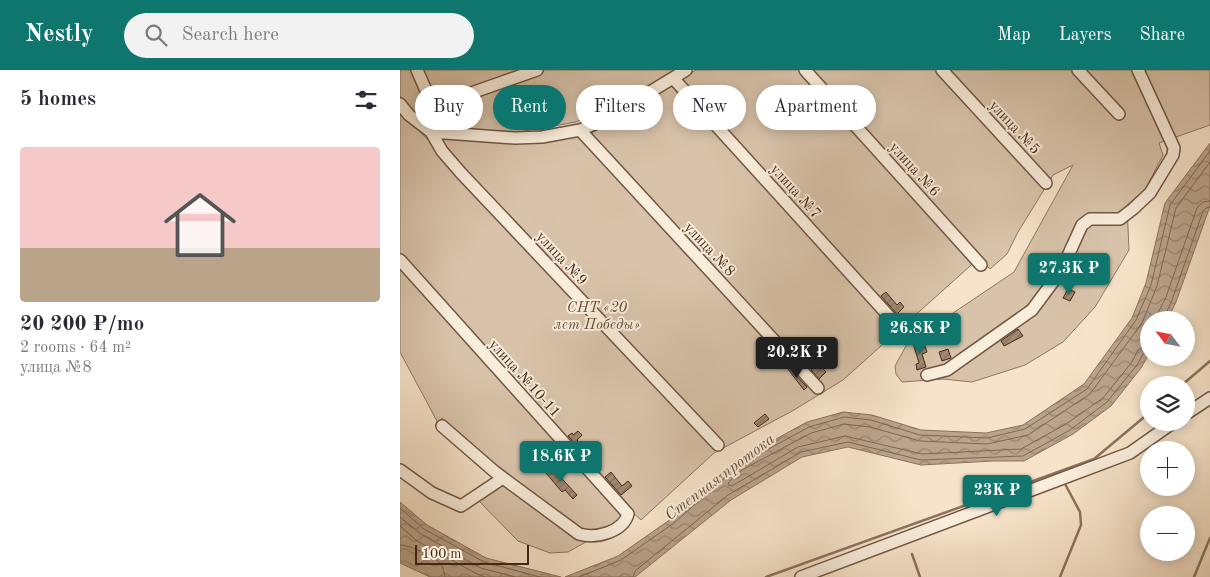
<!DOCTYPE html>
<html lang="en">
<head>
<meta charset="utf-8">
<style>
  :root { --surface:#fff; --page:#f2f2f3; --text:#2b2b33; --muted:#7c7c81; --line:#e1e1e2; --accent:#0f766e }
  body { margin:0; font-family:"Old Standard TT",serif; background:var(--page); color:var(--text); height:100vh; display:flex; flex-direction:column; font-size:19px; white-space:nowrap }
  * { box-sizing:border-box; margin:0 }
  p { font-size:16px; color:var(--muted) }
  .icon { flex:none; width:28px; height:28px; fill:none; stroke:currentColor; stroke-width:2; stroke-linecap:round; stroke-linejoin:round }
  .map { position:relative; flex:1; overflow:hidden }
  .panel { display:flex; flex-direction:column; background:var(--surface); width:400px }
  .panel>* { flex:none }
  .banner { position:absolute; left:15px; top:15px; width:475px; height:45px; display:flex; gap:10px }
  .needle { width:32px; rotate:302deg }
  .fabs { position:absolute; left:740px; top:241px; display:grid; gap:10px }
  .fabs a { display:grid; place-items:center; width:55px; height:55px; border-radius:50%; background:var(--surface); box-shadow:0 2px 12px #0003; font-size:25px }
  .scale { position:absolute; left:15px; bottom:12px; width:114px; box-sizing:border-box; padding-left:5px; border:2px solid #462815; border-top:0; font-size:14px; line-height:18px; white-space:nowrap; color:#462815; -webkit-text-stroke:4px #f9eddc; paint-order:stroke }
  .price { position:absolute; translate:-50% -42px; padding:0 11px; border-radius:5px; background:var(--accent); color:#fff; font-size:16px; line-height:32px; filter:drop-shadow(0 1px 2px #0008) }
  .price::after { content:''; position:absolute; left:50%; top:30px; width:15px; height:11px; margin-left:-8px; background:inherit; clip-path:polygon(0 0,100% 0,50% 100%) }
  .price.on { background:#222; color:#fff }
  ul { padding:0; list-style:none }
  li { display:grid; align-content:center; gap:10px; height:265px; padding:0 20px }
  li+li { border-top:1px solid var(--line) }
  li span { display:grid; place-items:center; height:155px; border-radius:5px; color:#555 }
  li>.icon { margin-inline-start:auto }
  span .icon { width:90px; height:90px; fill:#fffc; stroke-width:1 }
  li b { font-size:21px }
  h2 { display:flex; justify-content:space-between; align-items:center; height:60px; padding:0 20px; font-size:21px }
  .pill { padding:0 18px; border-radius:22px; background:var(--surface); box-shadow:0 2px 12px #0003; font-size:18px; line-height:45px }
  .pill.on { background:var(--accent); color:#fff }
  header { display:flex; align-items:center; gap:30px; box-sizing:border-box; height:70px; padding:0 25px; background:var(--accent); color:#fff }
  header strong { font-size:24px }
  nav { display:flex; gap:28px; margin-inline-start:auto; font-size:18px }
  .search { width:350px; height:45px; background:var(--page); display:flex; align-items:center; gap:12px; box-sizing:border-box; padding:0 18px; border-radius:28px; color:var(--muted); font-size:19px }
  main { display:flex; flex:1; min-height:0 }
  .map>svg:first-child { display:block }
</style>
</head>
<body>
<header>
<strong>Nestly</strong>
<div class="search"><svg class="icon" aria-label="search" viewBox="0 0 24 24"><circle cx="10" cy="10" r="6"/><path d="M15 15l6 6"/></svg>Search here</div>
<nav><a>Map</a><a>Layers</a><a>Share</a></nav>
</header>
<main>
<section class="panel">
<h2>5 homes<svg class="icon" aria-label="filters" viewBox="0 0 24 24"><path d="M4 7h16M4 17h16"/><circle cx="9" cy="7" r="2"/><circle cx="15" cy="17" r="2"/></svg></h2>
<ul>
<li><span style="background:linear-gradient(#f6c9c9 65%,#b9a48a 0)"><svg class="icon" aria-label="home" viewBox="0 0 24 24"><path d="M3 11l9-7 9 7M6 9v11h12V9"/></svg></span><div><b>20 200 ₽/mo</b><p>2 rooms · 64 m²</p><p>улица №8</p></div></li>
</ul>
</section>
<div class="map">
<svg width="810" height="507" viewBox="0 0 810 507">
  <defs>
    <pattern id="water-waves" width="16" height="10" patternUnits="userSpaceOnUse" patternTransform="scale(1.25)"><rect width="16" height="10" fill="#baa38c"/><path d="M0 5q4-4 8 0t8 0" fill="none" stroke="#998571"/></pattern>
    <pattern id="building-hatch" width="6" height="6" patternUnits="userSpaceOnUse" patternTransform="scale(1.25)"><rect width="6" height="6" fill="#a28973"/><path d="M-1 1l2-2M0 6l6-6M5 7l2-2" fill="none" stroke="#86705d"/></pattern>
  </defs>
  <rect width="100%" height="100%" fill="#f6e3c9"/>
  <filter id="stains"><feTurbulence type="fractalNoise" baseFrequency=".004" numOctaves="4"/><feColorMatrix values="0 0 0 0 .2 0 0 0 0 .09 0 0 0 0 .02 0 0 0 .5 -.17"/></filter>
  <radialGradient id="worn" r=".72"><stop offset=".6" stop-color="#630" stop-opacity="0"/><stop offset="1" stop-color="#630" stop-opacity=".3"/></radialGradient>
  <path fill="#d8c3aa" stroke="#8f7660" d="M0,0H276L226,31L176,52L113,63L41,56L13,42L0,26Z
    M296,0H810V55L759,73L763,85L745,120L727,135L729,180L695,237L663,272L625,295L572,312L543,309L502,312L496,304L495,296L507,274L614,202L673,95L653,105L618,162L607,184L590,199L579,188L443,310L394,340L314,383L241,450L232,442L225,450L168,482L150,483L118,471L77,429L104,404L42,348L38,353L0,282V41L33,75L46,66L157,68L192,63Z"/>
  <path fill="url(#water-waves)" stroke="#8c725c" d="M810,73V136L776,232L767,250H749V284L741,298L711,336L673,364L624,391H593L521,395L448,377L402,387L331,430L235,507H165L218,486L271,449L336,391L407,352L443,342L472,345L521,360L586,363L623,355L684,314L732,248L746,213L765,133Z
    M0,432L27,455L86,488L161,507H30L0,493Z"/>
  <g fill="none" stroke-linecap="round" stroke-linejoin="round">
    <path stroke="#806650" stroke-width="1" d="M756,250L757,245L766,227L797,138L803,132L810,131
      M763,250L772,230L803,141L806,138L810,137
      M749,276L743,277L738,280L732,292L703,328L666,354L621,379L522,384L445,366L398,377L332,416L328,415L329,412L342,400L411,363L444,354L470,357L520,371L587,374L628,365L690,324L742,253L757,216L776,138L810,92
      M0,438L24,459L84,492L140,507
      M0,447L21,464L81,498L115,507
      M0,456L17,471L77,504L85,507
      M0,475C9,475 32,485 39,492C43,496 44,501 45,507
      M179,507L221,490L274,453L339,395L409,357L444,347L471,350L520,365L587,368L625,359L687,319L736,250L751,215L770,135L810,81
      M233,507L235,501L328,425L401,382L448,372L521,390L623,386L670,360L707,332L737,295L743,284L749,282"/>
    <path stroke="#8c725c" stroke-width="2.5" d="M782,315L810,291
      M512,484L520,507
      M366,507L694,389L749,343
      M660,507L681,455L680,442L664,412
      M794,507L810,468"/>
  </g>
  <path fill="url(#building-hatch)" stroke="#462815" d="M668,219L675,222L670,231L663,228Z
    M486,222L497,235L500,232L504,237L497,244L481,226Z
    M618,259L623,266L604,276L601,271Z
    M518,272L519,275L524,273L527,282L522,284L526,297L517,300L516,294L519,293L513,273Z
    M548,279L551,288L542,291L539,282Z
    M418,293L426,302L419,309L411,300Z
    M384,294H385L407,317L404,320Z
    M365,344L369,349L358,357L354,353Z
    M178,361L182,365L177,370L179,372L176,375L168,366L172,363L173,365Z
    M128,383L134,390L127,396L121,390Z
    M152,398L177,425L173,429L165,420L162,422L146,403Z
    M211,402L222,416L228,411L232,416L221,425L205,407Z"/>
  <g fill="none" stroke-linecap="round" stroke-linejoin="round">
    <g stroke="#725742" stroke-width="14">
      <path id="minor" d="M17,0L31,32L37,35L137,0
        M405,0L581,195
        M542,0L646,113
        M678,0L719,44
        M273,8L497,255
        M0,34L9,45L31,62L115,68L142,67L180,60L204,50L286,0
        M180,60L418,318
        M31,62L42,81L61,103L318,375
        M0,190L228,444C223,462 196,469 179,464L95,402L42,356
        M527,305L547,300L632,240L661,201L682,155L690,149H720L733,139L750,123L773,85L774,78L738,0
        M786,344L810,328
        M0,400L32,423L61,436L103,408
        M401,507L730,383L774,352"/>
    </g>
    <use href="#minor" stroke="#f9eddc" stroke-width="11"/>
  </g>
  <g text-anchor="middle" stroke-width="4" stroke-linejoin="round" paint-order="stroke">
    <g font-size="15" fill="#462815" stroke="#f9eddc">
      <text transform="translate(615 57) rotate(47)" y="5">улица №5</text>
      <text transform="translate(515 99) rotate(48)" y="5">улица №6</text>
      <text transform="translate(396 121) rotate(48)" y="5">улица №7</text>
      <text transform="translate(310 179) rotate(47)" y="5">улица №8</text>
      <text transform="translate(162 188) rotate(47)" y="5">улица №9</text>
      <text transform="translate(125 308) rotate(48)" y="5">улица №10-11</text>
    </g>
    <g font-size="15" font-style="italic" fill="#6a4f3a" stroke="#f9eddc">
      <text x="197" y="242">СНТ «20<tspan x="197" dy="17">лет Победы»</tspan></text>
    </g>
    <g font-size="16" font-style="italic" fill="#694d39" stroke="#f9eddc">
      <text transform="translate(319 406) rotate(-37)" y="6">Степная протока</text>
    </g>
  </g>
  <rect width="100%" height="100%" filter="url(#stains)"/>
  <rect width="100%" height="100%" fill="url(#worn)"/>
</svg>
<div class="fabs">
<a><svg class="needle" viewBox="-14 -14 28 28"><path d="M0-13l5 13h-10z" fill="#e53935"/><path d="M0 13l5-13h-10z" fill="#7c7c81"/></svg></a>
<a><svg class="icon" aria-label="layers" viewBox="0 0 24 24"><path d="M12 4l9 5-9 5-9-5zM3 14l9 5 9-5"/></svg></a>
<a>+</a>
<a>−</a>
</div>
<div class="scale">100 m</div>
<b class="price" style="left:669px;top:225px">27.3K ₽</b>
<b class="price" style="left:520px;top:285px">26.8K ₽</b>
<b class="price on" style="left:397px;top:309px">20.2K ₽</b>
<b class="price" style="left:161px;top:413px">18.6K ₽</b>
<b class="price" style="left:597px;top:447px">23K ₽</b>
<div class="banner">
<a class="pill">Buy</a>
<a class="pill on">Rent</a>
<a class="pill">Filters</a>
<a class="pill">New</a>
<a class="pill">Apartment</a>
</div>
</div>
</main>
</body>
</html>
